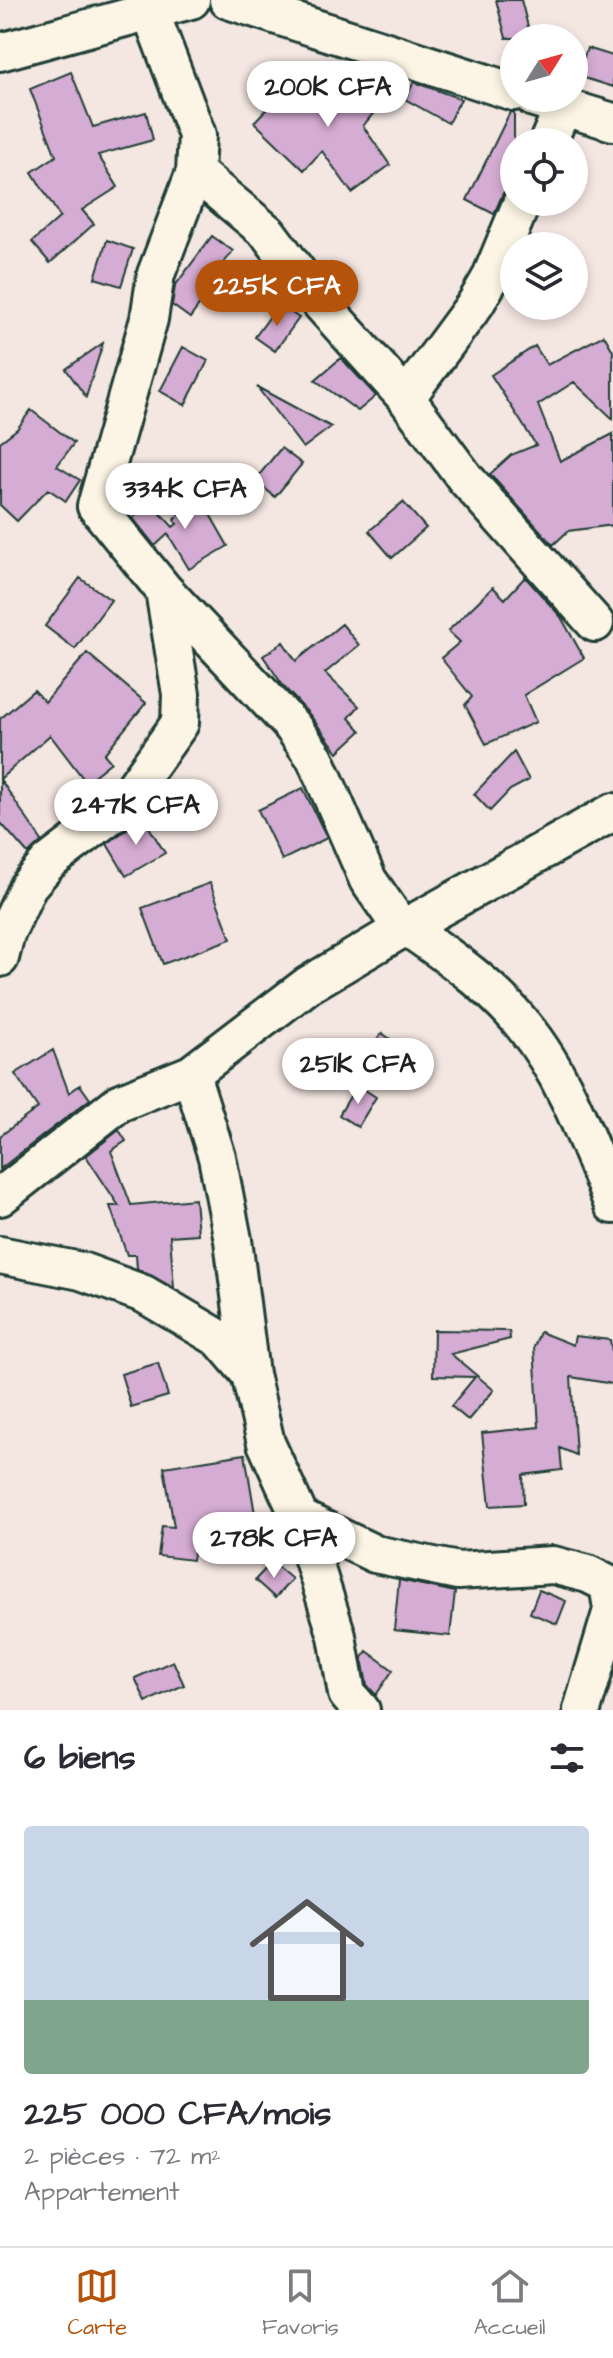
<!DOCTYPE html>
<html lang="fr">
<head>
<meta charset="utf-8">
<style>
  :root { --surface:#fff; --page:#f7f7f7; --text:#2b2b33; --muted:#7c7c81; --line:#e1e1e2; --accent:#b45309 }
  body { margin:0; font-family:"Architects Daughter",sans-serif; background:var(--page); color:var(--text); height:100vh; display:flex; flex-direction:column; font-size:30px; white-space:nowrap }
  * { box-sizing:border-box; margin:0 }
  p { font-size:26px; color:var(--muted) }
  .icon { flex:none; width:44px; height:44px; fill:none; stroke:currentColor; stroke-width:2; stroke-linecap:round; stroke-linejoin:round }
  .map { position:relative; height:1710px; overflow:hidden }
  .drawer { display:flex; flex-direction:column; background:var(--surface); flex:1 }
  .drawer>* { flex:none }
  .needle { width:52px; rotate:53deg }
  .tools { position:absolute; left:500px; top:24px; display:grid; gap:16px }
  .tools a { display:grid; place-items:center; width:88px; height:88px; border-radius:50%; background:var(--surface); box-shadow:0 4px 12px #0003; font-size:40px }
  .price { position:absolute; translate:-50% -68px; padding:0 18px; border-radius:28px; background:#fff; color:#222; font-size:26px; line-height:52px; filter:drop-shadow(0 2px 4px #0008) }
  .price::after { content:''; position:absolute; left:50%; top:48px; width:24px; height:18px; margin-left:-12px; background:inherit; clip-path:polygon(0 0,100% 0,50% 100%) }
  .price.current { background:var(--accent); color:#fff }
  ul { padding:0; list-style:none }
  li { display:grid; align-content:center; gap:16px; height:424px; padding:0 24px }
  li+li { border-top:2px solid var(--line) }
  li span { display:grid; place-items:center; height:248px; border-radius:8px; color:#555 }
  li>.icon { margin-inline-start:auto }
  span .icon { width:144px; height:144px; fill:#fffc; stroke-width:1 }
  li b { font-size:34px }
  h2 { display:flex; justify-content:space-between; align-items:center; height:96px; padding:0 24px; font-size:34px }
  .tabs { display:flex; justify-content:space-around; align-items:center; height:112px; border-top:2px solid var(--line); background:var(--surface); font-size:22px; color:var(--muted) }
  .tabs a { display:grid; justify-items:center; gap:4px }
  .tabs .current { color:var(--accent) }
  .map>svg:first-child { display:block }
</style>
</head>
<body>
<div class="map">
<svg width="613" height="1710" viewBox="0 0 613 1710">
  <rect width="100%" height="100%" fill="#f4e6e1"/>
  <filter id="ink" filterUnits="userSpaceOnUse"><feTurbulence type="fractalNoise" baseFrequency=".0125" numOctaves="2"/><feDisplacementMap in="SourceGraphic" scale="16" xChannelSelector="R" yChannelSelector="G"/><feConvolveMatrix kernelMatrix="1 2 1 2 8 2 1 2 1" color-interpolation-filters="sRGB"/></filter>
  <g filter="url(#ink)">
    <path fill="#d5acd3" stroke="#1f3d34" stroke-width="2" d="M496,0H521L531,38H506Z
      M587,48L613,56V87L578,76Z
      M71,72L93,127L146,112L153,140L98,155L118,187L82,210L94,224L50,263L32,242L60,217L32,172L56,156L30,89Z
      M303,72L345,108L373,74L392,90L363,126L390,165L352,193L322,151L304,170L254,122L282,93L284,95Z
      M414,82L461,99L448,123L405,99Z
      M510,112H514V183L503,193L494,214L467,200Z
      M212,236L233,251L223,264L226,268L190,318L172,305L175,286Z
      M107,240L133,249L121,286L95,278Z
      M279,304L299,318L275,351L255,337Z
      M604,335L613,351V419L574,382L538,405L560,461L613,434V525L568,531L553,545L490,474L511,455L536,445L491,375L535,346L547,365Z
      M103,343L86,397L66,369Z
      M183,347L208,361L185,405L160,391Z
      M341,358L376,396L358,411L315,380Z
      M257,387L331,427L303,448Z
      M31,410L74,443L57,466L80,480L66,501L48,489L17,521L0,505V442L17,429Z
      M281,448L302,464L275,497L255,480Z
      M199,495L228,546L189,569L168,534L155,546L133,518L150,502L173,527L177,524L174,520Z
      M403,502L426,528L392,558L369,531Z
      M525,577L561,617L584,658L524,695L536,722L486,744L465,705L472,697L441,658L460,642L448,631L493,587L505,599Z
      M80,578L111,600L75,649L45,626Z
      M342,624L359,645L325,673L359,706L349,718L361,731L338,752L309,714L284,687L263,656L283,642L296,661Z
      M87,653L146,703L104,754L111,762L86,782L50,735L0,779L42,841L28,854L0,822V719L34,690L45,702Z
      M514,752L529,780L510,790L490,811L474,794Z
      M303,788L327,838L282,860L258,810Z
      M141,814L165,853L126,876L107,844L132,825Z
      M210,883L231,939L163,964L142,908Z
      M382,1033L401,1047L379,1079L359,1065Z
      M53,1050L69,1093L80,1085L90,1099L0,1169V1136L38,1108L15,1074Z
      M357,1085L376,1097L358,1127L339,1115Z
      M119,1130L126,1141L111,1151L131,1205L195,1199L198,1234L170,1236L174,1288L137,1269L136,1255H127L110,1206H119L86,1156Z
      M434,1330L509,1331L510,1339L451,1354L494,1390L468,1420L451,1406L475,1377L433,1376Z
      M540,1332L573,1345L575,1336L610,1340L613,1357V1384L571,1377L576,1455L560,1448L562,1470L523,1475L524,1504L490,1506L482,1433L539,1427L534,1347Z
      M158,1363L168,1396L131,1407L121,1374Z
      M245,1454L256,1520L269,1515L278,1536L254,1547L248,1534L193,1554L192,1560L158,1556L162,1526L174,1527L164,1467Z
      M272,1562L292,1579L275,1598L255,1580Z
      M399,1580L455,1592L450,1636L394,1630Z
      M539,1590L566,1601L557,1624L530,1613Z
      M367,1651L393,1670L376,1695L367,1685L362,1658Z
      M173,1661L184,1685L146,1702L135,1678Z"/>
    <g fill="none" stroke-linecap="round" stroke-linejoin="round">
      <g stroke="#1f3d34" stroke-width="42">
        <path id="street" d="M228,0L514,92
          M150,11L197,135L195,172L156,274L149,319L96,506L164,590L292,726L315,758L368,880L402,929L411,930C451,958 492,986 523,1025C566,1077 588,1143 613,1205
          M0,52L191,0
          M534,98L613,122
          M548,142L563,107
          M195,172L268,233L322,305L406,398L465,478L595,623
          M406,398L476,303L490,279L522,202
          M0,958L6,934L28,886L49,862L119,809L180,723L181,694L164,590
          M191,1074L217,1157L233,1240L250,1374L266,1443L300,1518L337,1636L347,1694L361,1710
          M0,1197L119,1103L191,1074L308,985L402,929L613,812
          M0,1255L81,1271L144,1294L220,1339L250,1374
          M300,1518L375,1554L458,1571L553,1565L588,1574L608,1584L612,1609
          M582,1710L613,1607"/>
      </g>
      <use href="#street" stroke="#fcf5e5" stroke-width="36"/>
    </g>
  </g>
</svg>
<div class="tools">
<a><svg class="needle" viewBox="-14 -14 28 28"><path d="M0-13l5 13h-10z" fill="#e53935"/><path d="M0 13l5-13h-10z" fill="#7c7c81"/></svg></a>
<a><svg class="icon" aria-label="locate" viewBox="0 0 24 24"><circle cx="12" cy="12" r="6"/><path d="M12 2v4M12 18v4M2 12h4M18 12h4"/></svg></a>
<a><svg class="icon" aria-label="layers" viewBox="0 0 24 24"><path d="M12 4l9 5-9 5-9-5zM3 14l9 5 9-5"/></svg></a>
</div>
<b class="price" style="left:328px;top:129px">200K CFA</b>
<b class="price current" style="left:277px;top:328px">225K CFA</b>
<b class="price" style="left:185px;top:531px">334K CFA</b>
<b class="price" style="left:136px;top:847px">247K CFA</b>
<b class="price" style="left:358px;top:1106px">251K CFA</b>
<b class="price" style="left:274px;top:1580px">278K CFA</b>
</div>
<section class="drawer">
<h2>6 biens<svg class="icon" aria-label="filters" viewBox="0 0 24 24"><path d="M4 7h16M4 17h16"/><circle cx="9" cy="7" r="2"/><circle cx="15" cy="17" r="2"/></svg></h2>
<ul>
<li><span style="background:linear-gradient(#c9d6e8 70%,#7fa58c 0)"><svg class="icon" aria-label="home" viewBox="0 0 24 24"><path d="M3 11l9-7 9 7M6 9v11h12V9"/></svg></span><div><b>225 000 CFA/mois</b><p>2 pièces · 72 m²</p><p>Appartement</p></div></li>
</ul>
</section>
<nav class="tabs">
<a class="current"><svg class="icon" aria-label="map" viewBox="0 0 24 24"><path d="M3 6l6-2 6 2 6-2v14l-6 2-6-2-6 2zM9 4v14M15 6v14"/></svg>Carte</a>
<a><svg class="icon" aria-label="saved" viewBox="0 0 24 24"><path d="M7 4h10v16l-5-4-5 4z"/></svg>Favoris</a>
<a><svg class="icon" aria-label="home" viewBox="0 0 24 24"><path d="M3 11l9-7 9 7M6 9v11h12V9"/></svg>Accueil</a>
</nav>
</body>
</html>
